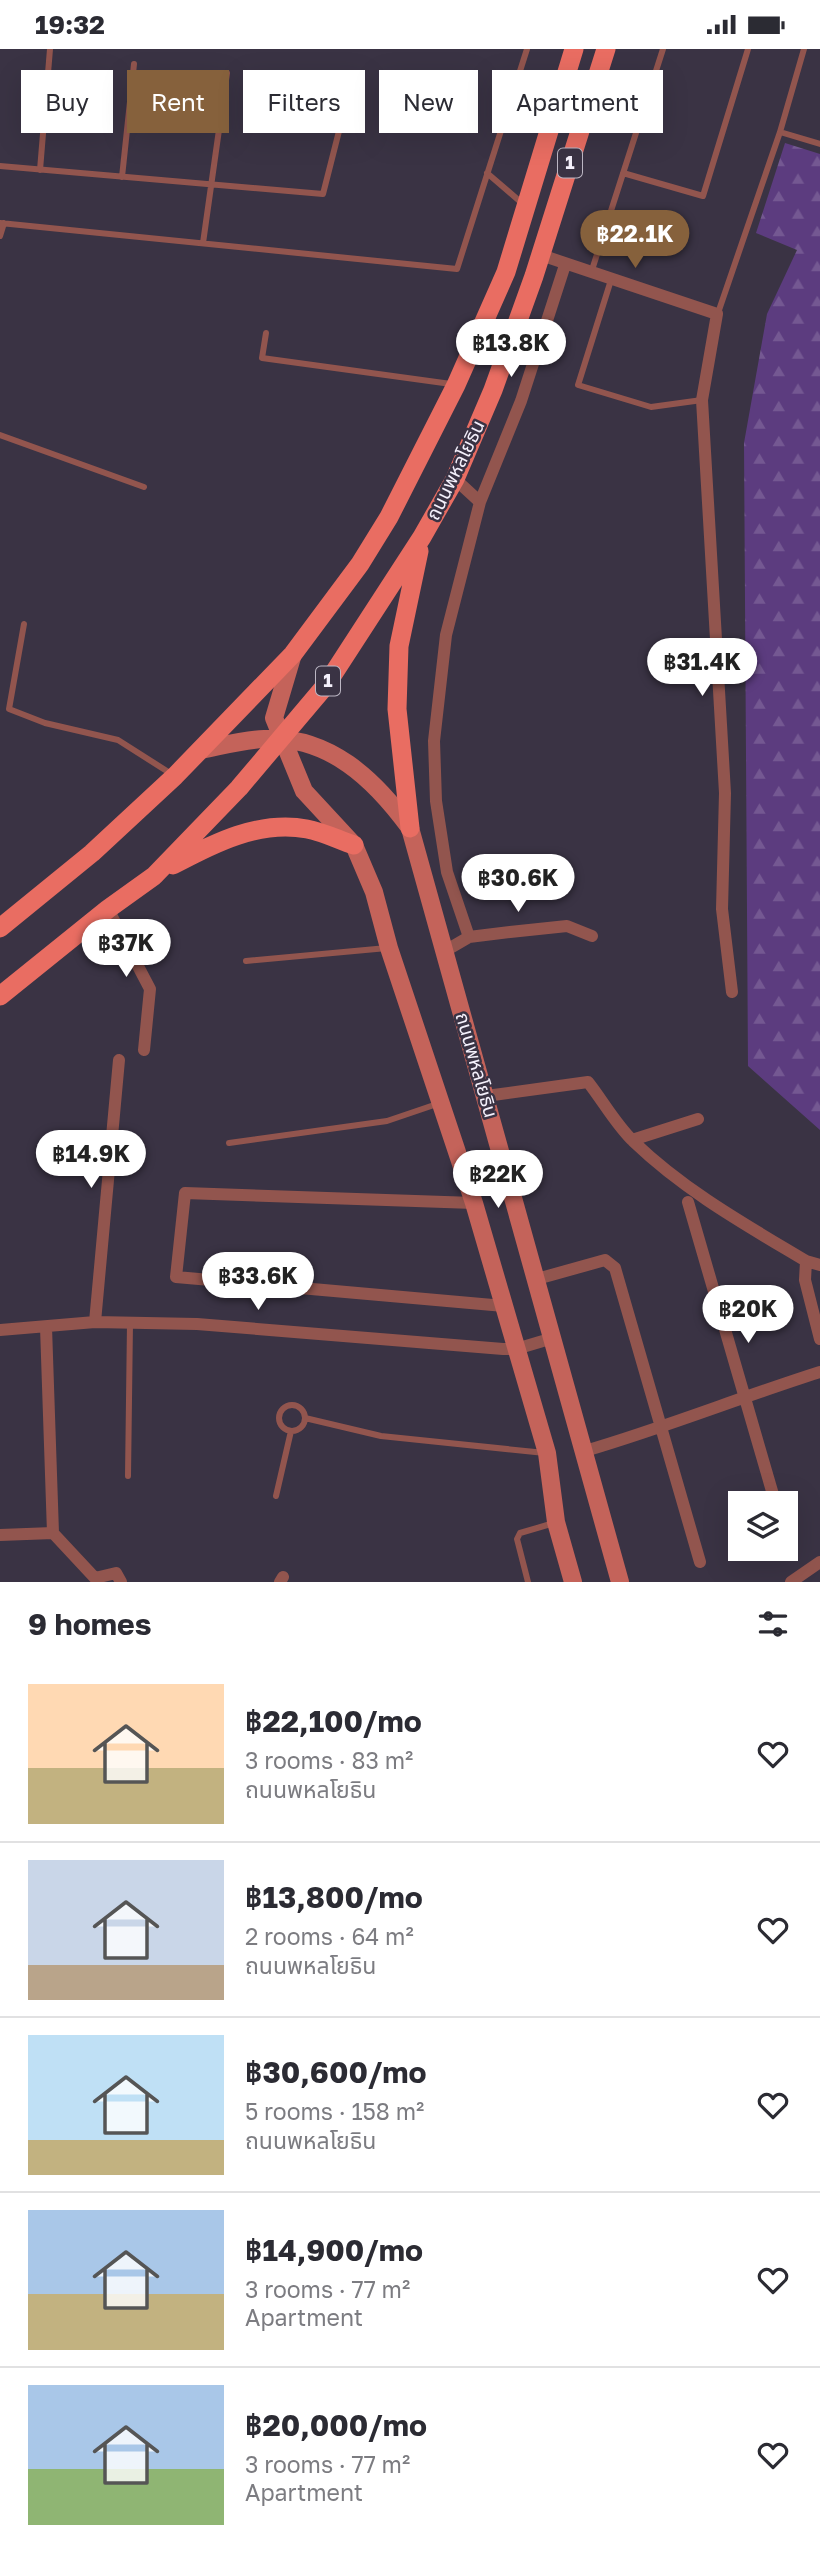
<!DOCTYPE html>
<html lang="en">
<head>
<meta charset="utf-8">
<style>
  :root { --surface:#fff; --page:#f7f7f7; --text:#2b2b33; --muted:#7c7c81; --line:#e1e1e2; --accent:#86613c }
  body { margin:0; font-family:"Golos Text","Noto Sans Thai",sans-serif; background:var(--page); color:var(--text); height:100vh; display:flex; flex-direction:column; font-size:26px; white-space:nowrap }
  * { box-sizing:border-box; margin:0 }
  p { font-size:23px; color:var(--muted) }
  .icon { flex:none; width:38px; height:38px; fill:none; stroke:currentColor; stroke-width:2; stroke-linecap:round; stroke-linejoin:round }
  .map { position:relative; height:1533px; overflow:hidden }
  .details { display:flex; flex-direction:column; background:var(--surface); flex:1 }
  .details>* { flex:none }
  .top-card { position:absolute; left:21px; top:21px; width:779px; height:63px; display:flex; gap:14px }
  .buttons { position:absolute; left:728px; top:1442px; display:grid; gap:14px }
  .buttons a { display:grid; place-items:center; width:70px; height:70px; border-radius:0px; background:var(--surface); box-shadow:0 7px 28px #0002; font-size:35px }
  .price { position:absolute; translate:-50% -60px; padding:0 16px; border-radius:24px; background:#fff; color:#222; font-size:23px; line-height:46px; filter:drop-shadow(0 2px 4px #0008) }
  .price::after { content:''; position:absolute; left:50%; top:42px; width:21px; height:16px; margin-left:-10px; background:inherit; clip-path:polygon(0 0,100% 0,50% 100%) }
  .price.current { background:var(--accent); color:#fff }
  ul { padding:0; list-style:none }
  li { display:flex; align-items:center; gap:21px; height:175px; padding:0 28px }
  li+li { border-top:2px solid var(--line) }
  li span { display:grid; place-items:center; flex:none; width:196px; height:140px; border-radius:0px; color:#555 }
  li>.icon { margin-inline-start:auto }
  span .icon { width:84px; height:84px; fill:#fffc; stroke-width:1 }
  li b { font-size:30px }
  h2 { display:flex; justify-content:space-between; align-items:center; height:84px; padding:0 28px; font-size:30px }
  .pill { padding:0 24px; border-radius:0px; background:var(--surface); box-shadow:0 7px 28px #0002; font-size:24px; line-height:63px }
  .pill.current { background:var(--accent); color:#fff }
  .status { display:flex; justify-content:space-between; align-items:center; height:49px; padding:0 35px; background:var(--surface); direction:ltr }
  .status svg { height:19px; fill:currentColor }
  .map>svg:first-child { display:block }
</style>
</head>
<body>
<div class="status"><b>19:32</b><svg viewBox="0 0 49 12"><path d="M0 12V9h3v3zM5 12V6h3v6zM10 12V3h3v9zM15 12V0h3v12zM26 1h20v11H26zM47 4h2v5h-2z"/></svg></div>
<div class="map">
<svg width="820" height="1533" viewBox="0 0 820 1533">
  <defs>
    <pattern id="forest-firs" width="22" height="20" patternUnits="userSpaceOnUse" patternTransform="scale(1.75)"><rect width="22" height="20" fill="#5c3c7f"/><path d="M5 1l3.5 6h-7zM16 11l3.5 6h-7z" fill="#745892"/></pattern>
  </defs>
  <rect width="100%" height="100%" fill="#3a3344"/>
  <path fill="url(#forest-firs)" d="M785,94L820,105V1081L748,1017L744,394L767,265L797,201L756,184Z"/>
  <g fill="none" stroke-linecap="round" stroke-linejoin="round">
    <path stroke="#92554e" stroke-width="6" d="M780,83L820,95
      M0,117L323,145L352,31
      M40,121L50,0
      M487,124L523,155
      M623,124L703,147L748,0
      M122,128L134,15
      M0,174L457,220L527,0
      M0,187L4,174
      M203,194L227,24
      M591,224L663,0
      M611,231L578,336L651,358L702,351
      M718,264L780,83L804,0
      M266,284L262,309L451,335
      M0,386L144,438
      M24,575L9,660L45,674L118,691L173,726
      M246,912L387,899
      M229,1094L387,1072L440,1054
      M279 1369a13 13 0 1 1 26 0a13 13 0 1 1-26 0Z
      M305,1369L381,1387L545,1404
      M128,1427L130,1274
      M276,1447L291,1382
      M528,1533L517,1490L520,1484L554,1474"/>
    <path stroke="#92554e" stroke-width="12" d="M541,206L717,265L702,351L725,744L722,860L732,943
      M455,430L480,453L446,586L434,692L436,752L447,823L469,888
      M480,453L521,352L565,216
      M108,860L150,940L144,1001
      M445,902L469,888L510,883L567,877L592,887
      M486,1047L588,1033C603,1052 616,1076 634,1093C685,1142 746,1176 806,1212L820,1216
      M632,1091L698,1070
      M688,1153L774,1449
      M474,1154L185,1144L176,1228L504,1257
      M806,1212L805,1231L820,1290
      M537,1230L605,1211L615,1219L700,1513
      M95,1273L119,1011
      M0,1281L95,1273L197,1275L503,1300H516L553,1289
      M585,1402C664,1379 741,1348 820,1323
      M53,1484L95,1529L116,1524L121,1533
      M0,1486L53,1484L46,1278
      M280,1533L283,1528
      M791,1533L820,1513"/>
    <path stroke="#c4635a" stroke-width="18" d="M293,605L274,669L304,742L354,796L374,843L389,899L474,1154L547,1404L556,1473L573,1533
      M200,701C221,697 243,691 264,690C329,686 375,731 410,779L620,1533"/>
    <path stroke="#e96d62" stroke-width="19" d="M410,779L397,660L399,597L419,502
      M173,816C214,794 259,771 307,780C323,783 339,791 354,796
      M0,879L92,804L175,727L293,605L360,515L389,468L456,336L506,223L574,0
      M0,947L108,860L154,827L239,739L326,636L422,488L455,430L493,341L534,227L606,0"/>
  </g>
  <g text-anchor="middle" stroke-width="5" stroke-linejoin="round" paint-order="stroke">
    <g fill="#3a3344" stroke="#bcb7c4" stroke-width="2">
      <rect x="558" y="99.5" width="24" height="29" rx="5"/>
      <rect x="316" y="617.5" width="24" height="29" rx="5"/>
    </g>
    <g font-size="18" font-weight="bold" fill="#f4f0fb">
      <text x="570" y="120">1</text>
      <text x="328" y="638">1</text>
    </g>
    <g font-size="19" fill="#f4f0fb" stroke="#3a3344">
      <text transform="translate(455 421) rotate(-64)" y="7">ถนนพหลโยธิน</text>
      <text transform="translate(477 1016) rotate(74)" y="7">ถนนพหลโยธิน</text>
    </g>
  </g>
</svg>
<div class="buttons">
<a><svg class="icon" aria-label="layers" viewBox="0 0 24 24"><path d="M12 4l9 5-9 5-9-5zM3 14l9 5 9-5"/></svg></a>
</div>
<b class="price current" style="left:635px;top:221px">฿22.1K</b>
<b class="price" style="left:511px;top:330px">฿13.8K</b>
<b class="price" style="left:702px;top:649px">฿31.4K</b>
<b class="price" style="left:518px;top:865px">฿30.6K</b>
<b class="price" style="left:126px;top:930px">฿37K</b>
<b class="price" style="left:91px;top:1141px">฿14.9K</b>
<b class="price" style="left:498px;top:1161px">฿22K</b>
<b class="price" style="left:258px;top:1263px">฿33.6K</b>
<b class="price" style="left:748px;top:1296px">฿20K</b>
<div class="top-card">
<a class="pill">Buy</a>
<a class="pill current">Rent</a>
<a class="pill">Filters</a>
<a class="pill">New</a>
<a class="pill">Apartment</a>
</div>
</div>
<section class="details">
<h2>9 homes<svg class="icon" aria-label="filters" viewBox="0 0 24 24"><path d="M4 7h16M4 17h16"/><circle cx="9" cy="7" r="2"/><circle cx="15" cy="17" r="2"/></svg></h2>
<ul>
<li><span style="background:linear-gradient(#ffd9b3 60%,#c2b280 0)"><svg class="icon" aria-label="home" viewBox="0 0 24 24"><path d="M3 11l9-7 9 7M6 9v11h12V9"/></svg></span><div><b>฿22,100/mo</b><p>3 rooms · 83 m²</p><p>ถนนพหลโยธิน</p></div><svg class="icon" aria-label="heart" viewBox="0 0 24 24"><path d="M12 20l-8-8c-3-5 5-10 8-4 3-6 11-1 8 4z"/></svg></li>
<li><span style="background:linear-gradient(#c9d6e8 75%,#b9a48a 0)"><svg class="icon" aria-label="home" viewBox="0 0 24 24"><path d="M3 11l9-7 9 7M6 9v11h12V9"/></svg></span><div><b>฿13,800/mo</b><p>2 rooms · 64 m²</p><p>ถนนพหลโยธิน</p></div><svg class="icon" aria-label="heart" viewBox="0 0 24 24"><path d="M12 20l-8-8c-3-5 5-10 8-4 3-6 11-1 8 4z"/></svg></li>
<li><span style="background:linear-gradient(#bfe0f5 75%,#c2b280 0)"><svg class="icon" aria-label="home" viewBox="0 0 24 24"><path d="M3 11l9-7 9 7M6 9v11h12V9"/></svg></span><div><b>฿30,600/mo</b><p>5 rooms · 158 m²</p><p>ถนนพหลโยธิน</p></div><svg class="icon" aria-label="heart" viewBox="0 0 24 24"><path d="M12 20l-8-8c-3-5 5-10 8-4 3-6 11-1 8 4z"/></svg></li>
<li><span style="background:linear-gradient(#a9c7e8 60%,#c2b280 0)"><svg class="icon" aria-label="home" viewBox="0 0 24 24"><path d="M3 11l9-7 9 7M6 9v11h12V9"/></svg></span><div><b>฿14,900/mo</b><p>3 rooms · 77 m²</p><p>Apartment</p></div><svg class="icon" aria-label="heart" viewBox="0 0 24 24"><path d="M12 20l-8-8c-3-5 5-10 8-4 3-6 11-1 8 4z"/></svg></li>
<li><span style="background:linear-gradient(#a9c7e8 60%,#8fb573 0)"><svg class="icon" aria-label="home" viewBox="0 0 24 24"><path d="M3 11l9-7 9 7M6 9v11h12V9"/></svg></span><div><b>฿20,000/mo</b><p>3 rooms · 77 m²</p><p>Apartment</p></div><svg class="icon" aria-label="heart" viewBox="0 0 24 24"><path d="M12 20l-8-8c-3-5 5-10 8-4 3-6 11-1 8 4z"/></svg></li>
</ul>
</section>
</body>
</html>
